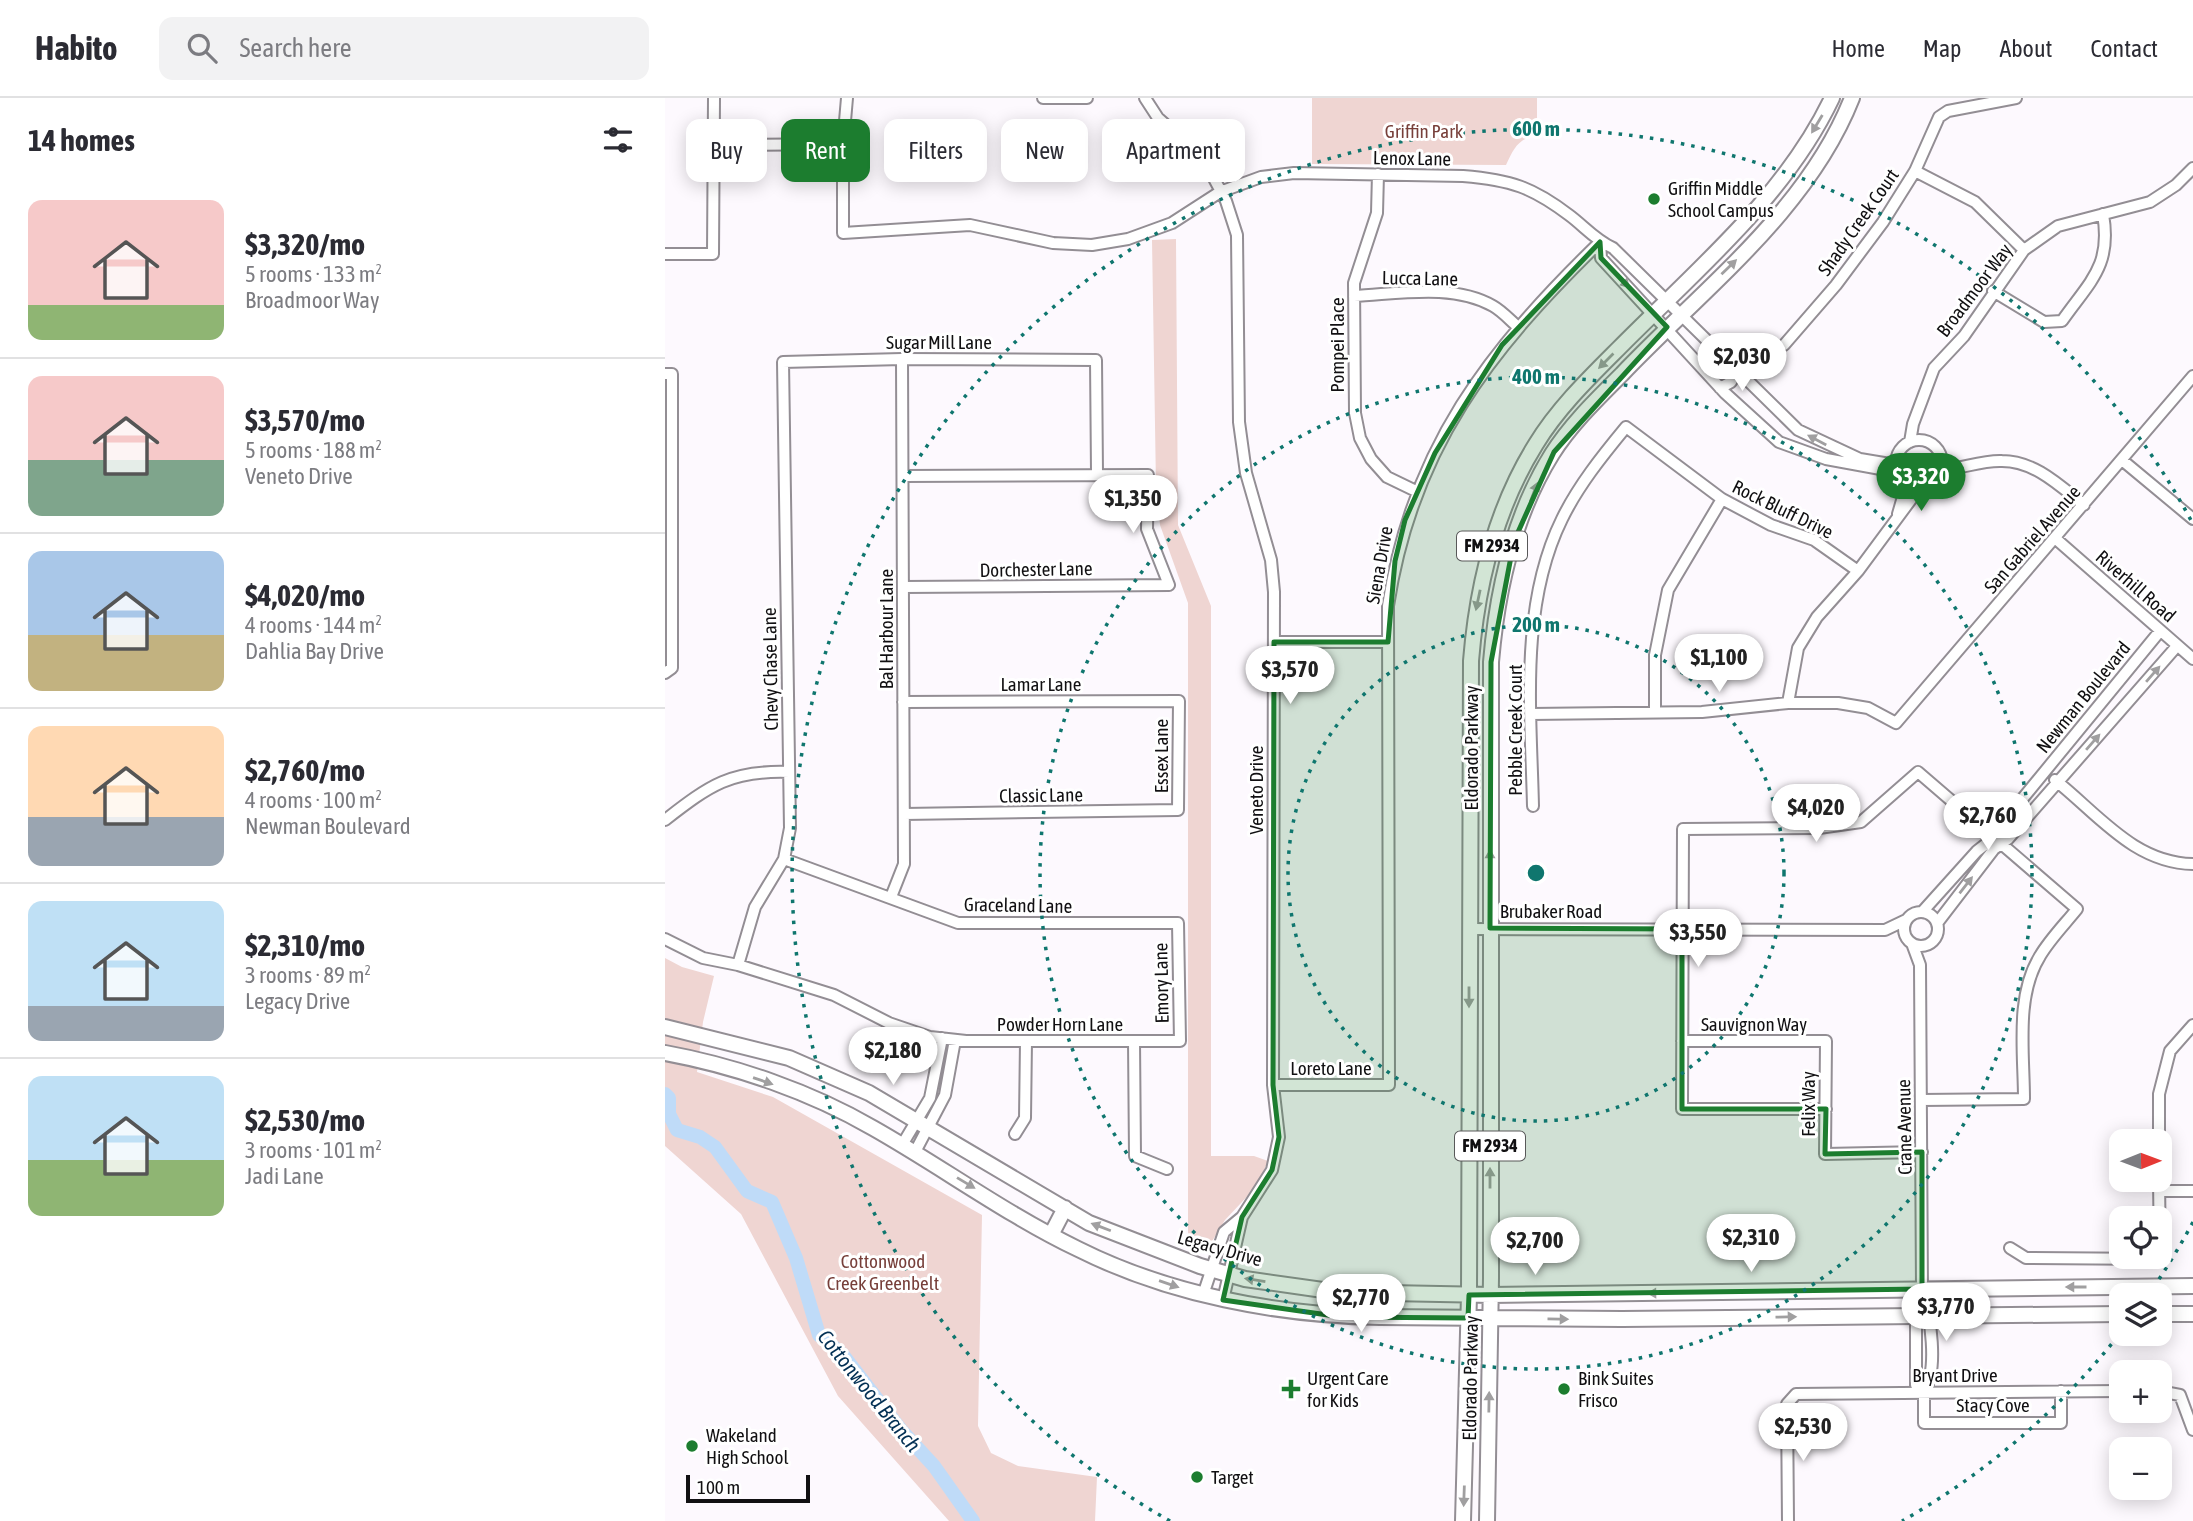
<!DOCTYPE html>
<html lang="en">
<head>
<meta charset="utf-8">
<style>
  :root { --surface:#fff; --page:#f2f2f3; --text:#2b2b33; --muted:#7c7c81; --line:#e1e1e2; --accent:#1c7d2f }
  body { margin:0; font-family:"Asap Condensed",sans-serif; background:var(--page); color:var(--text); height:100vh; display:flex; flex-direction:column; font-size:26px; white-space:nowrap }
  * { box-sizing:border-box; margin:0 }
  p { font-size:23px; color:var(--muted) }
  .icon { flex:none; width:38px; height:38px; fill:none; stroke:currentColor; stroke-width:2; stroke-linecap:round; stroke-linejoin:round }
  .map { position:relative; flex:1; overflow:hidden }
  .sheet { display:flex; flex-direction:column; background:var(--surface); width:665px }
  .sheet>* { flex:none }
  .top-card { position:absolute; left:21px; top:21px; width:665px; height:63px; display:flex; gap:14px }
  .needle { width:46px; rotate:89deg }
  .buttons { position:absolute; left:1444px; top:1031px; display:grid; gap:14px }
  .buttons a { display:grid; place-items:center; width:63px; height:63px; border-radius:14px; background:var(--surface); box-shadow:0 4px 18px #0003; font-size:35px }
  .scale { position:absolute; left:21px; bottom:18px; width:124px; box-sizing:border-box; padding-left:7px; border:4px solid #111012; border-top:0; font-size:19px; line-height:24px; white-space:nowrap; color:#111012; -webkit-text-stroke:5px #fff; paint-order:stroke }
  .price { position:absolute; translate:-50% -60px; padding:0 16px; border-radius:24px; background:#fff; color:#222; font-size:23px; line-height:46px; filter:drop-shadow(0 2px 4px #0008) }
  .price::after { content:''; position:absolute; left:50%; top:42px; width:21px; height:16px; margin-left:-10px; background:inherit; clip-path:polygon(0 0,100% 0,50% 100%) }
  .price.current { background:var(--accent); color:#fff }
  ul { padding:0; list-style:none }
  li { display:flex; align-items:center; gap:21px; height:175px; padding:0 28px }
  li+li { border-top:2px solid var(--line) }
  li span { display:grid; place-items:center; flex:none; width:196px; height:140px; border-radius:14px; color:#555 }
  li>.icon { margin-inline-start:auto }
  span .icon { width:84px; height:84px; fill:#fffc; stroke-width:1 }
  li b { font-size:30px }
  h2 { display:flex; justify-content:space-between; align-items:center; height:84px; padding:0 28px; font-size:30px }
  .pill { padding:0 24px; border-radius:14px; background:var(--surface); box-shadow:0 4px 18px #0003; font-size:24px; line-height:63px }
  .pill.current { background:var(--accent); color:#fff }
  header { display:flex; align-items:center; gap:42px; box-sizing:border-box; height:98px; padding:0 35px; background:var(--surface); border-bottom:2px solid var(--line) }
  header strong { font-size:33px }
  nav { display:flex; gap:38px; margin-inline-start:auto; font-size:24px }
  .search { width:490px; height:63px; background:var(--page); display:flex; align-items:center; gap:18px; box-sizing:border-box; padding:0 24px; border-radius:14px; color:var(--muted); font-size:26px }
  main { display:flex; flex:1; min-height:0 }
  .map>svg:first-child { display:block }
</style>
</head>
<body>
<header>
<strong>Habito</strong>
<div class="search"><svg class="icon" aria-label="search" viewBox="0 0 24 24"><circle cx="10" cy="10" r="6"/><path d="M15 15l6 6"/></svg>Search here</div>
<nav><a>Home</a><a>Map</a><a>About</a><a>Contact</a></nav>
</header>
<main>
<section class="sheet">
<h2>14 homes<svg class="icon" aria-label="filters" viewBox="0 0 24 24"><path d="M4 7h16M4 17h16"/><circle cx="9" cy="7" r="2"/><circle cx="15" cy="17" r="2"/></svg></h2>
<ul>
<li><span style="background:linear-gradient(#f6c9c9 75%,#8fb573 0)"><svg class="icon" aria-label="home" viewBox="0 0 24 24"><path d="M3 11l9-7 9 7M6 9v11h12V9"/></svg></span><div><b>$3,320/mo</b><p>5 rooms · 133 m²</p><p>Broadmoor Way</p></div></li>
<li><span style="background:linear-gradient(#f6c9c9 60%,#7fa58c 0)"><svg class="icon" aria-label="home" viewBox="0 0 24 24"><path d="M3 11l9-7 9 7M6 9v11h12V9"/></svg></span><div><b>$3,570/mo</b><p>5 rooms · 188 m²</p><p>Veneto Drive</p></div></li>
<li><span style="background:linear-gradient(#a9c7e8 60%,#c2b280 0)"><svg class="icon" aria-label="home" viewBox="0 0 24 24"><path d="M3 11l9-7 9 7M6 9v11h12V9"/></svg></span><div><b>$4,020/mo</b><p>4 rooms · 144 m²</p><p>Dahlia Bay Drive</p></div></li>
<li><span style="background:linear-gradient(#ffd9b3 65%,#9aa5b1 0)"><svg class="icon" aria-label="home" viewBox="0 0 24 24"><path d="M3 11l9-7 9 7M6 9v11h12V9"/></svg></span><div><b>$2,760/mo</b><p>4 rooms · 100 m²</p><p>Newman Boulevard</p></div></li>
<li><span style="background:linear-gradient(#bfe0f5 75%,#9aa5b1 0)"><svg class="icon" aria-label="home" viewBox="0 0 24 24"><path d="M3 11l9-7 9 7M6 9v11h12V9"/></svg></span><div><b>$2,310/mo</b><p>3 rooms · 89 m²</p><p>Legacy Drive</p></div></li>
<li><span style="background:linear-gradient(#bfe0f5 60%,#8fb573 0)"><svg class="icon" aria-label="home" viewBox="0 0 24 24"><path d="M3 11l9-7 9 7M6 9v11h12V9"/></svg></span><div><b>$2,530/mo</b><p>3 rooms · 101 m²</p><p>Jadi Lane</p></div></li>
</ul>
</section>
<div class="map">
<svg width="1528" height="1423" viewBox="0 0 1528 1423">
  <rect width="100%" height="100%" fill="#fdf9fe"/>
  <path fill="#efd5d2" d="M647,0H872V37C853,41 849,50 841,67L647,66Z
    M511,141L513,427L546,508V1058H589L603,1063L592,1088L560,1122L543,1150L523,1145V505L495,427L491,388L487,142Z
    M0,860L17,869L49,878L38,924L32,974L108,999L317,1117L313,1328L326,1355L353,1368L432,1379L430,1423H284L173,1298L76,1116L0,1048Z"/>
  <g fill="none" stroke-linecap="round" stroke-linejoin="round">
    <path stroke="#bfdbf8" stroke-width="14" d="M0,996L4,1000V1016L12,1032L35,1039L50,1049L82,1093L107,1104L131,1160L154,1237L178,1257L236,1332L269,1368L308,1423"/>
    <g stroke="#938e94" stroke-width="14">
      <path id="minor" d="M182,0L178,46V135L305,127L388,145L427,147L463,141L507,125L555,94L596,79L629,75L798,78C846,82 867,89 904,117C919,128 930,142 948,150L1133,332L1195,361L1231,367
        M378,0H422
        M480,0L493,20L528,51L545,73L561,103L572,137L574,324L581,375L606,462L609,494L608,987L614,1039L607,1072L577,1119L559,1134L538,1197
        M49,47L178,46
        M1250,73L1310,104L1359,152
        M713,76L712,115L689,185L690,315L695,340L706,361L722,379L753,394
        M935,144L936,160L1060,295L1114,344L1161,361L1232,374
        M0,156H48L49,0
        M1328,193L1379,224L1397,223C1425,183 1447,168 1438,116
        M689,198C733,196 788,185 828,208C837,213 845,222 853,229
        M1119,247L1171,187L1218,124L1250,73L1274,19L1283,13L1351,0
        M0,276H7V570L0,575
        M1055,290L1066,284L1073,272
        M1231 365a23 23 0 1 1 46 0a23 23 0 1 1-46 0Z
        M1245,344L1248,326L1269,270L1299,238L1359,152L1393,128L1485,104L1511,87L1528,70
        M1457,362L1528,421
        M1276,372C1296,371 1317,362 1337,363C1370,363 1395,388 1419,407
        M238,378L483,377L482,431L504,487L238,489
        M1233,416L1242,385
        M1391,441L1528,561
        M609,544H723
        M238,604L514,603L513,712L239,716
        M1123,605L1133,550L1152,519L1193,473L1256,388
        M990,614V557L1003,492L1057,401
        M866,616L1037,614L1123,605H1173L1203,610L1231,625L1528,278
        M1390,682C1433,716 1469,765 1528,766
        M868,708C866,615 854,508 897,421C913,388 937,358 961,329L1057,401L1106,427L1149,442L1193,473
        M0,722C45,687 66,672 124,674
        M226,799L239,766L237,261
        M1258,813L1312,753L1330,739L1331,733L1495,533
        M1239 831a17 17 0 1 1 34 0a17 17 0 1 1-34 0Z
        M1273,824L1329,751L1343,741L1512,548
        M805,831L1220,832L1241,822
        M0,841L38,860L73,867L169,897L224,925L265,939L301,943H515L513,825H293L119,761
        M1248,848L1255,867L1257,1191L1251,1218V1287L1259,1294
        M73,867L90,809L119,761L125,730L118,264L237,261L431,262L432,375
        M469,943L470,1058L502,1071
        M1017,943H1161L1160,1056L1257,1054
        M608,987H724L723,508C747,350 824,252 935,144
        M1161,1011H1017L1018,731L1154,730L1196,724L1253,674L1412,811C1400,826 1385,841 1375,858C1350,898 1359,955 1359,1001L1256,1002
        M350,1036L360,1020L361,943
        M1494,1043V996L1505,953L1528,927
        M237,1047L265,1000L277,940
        M250,1054L280,997L290,942
        M1494,1093H1528
        M1345,1150L1361,1160L1495,1161L1494,1082
        M1258,1192C1265,1218 1274,1271 1259,1294
        M558,1202L577,1119
        M1494,1293L1515,1297L1528,1332
        M1259,1294V1325H1396V1293
        M1123,1423L1122,1306L1131,1296L1456,1293"/>
    </g>
    <g stroke="#938e94" stroke-width="18">
      <path id="major" d="M0,929L124,960L204,995L424,1125L535,1168L580,1181L672,1194L826,1197L1528,1188
        M0,955C71,968 146,994 208,1030C277,1069 342,1117 413,1151C505,1197 612,1217 715,1219L957,1221L1456,1216
        M386,1137L400,1110
        M1494,1216H1528
        M798,1423L804,1197L806,563C812,488 831,410 871,346C893,310 924,280 954,250C1030,173 1120,99 1167,0
        M822,1423L826,1180V564C832,493 849,417 887,356C906,326 932,301 957,276C1038,191 1143,112 1187,0"/>
    </g>
    <use href="#minor" stroke="#fff" stroke-width="10"/>
    <use href="#major" stroke="#fff" stroke-width="14"/>
  </g>
  <defs><path id="oneway-solid" d="M-6-.8H1V-3.2L6.5 0L1 3.2V.8H-6Z" transform="scale(1.75)"/></defs>
  <g fill="#a09fa0">
    <use href="#oneway-solid" transform="translate(1152 26) rotate(121)"/>
    <use href="#oneway-solid" transform="translate(1064 169) rotate(-44)"/>
    <use href="#oneway-solid" transform="translate(957 182) rotate(46)"/>
    <use href="#oneway-solid" transform="translate(941 263) rotate(135)"/>
    <use href="#oneway-solid" transform="translate(1152 342) rotate(-152)"/>
    <use href="#oneway-solid" transform="translate(869 394) rotate(-69)"/>
    <use href="#oneway-solid" transform="translate(813 502) rotate(102)"/>
    <use href="#oneway-solid" transform="translate(1488 576) rotate(-49)"/>
    <use href="#oneway-solid" transform="translate(1428 644) rotate(-49)"/>
    <use href="#oneway-solid" transform="translate(825 762) rotate(-90)"/>
    <use href="#oneway-solid" transform="translate(1301 787) rotate(-52)"/>
    <use href="#oneway-solid" transform="translate(804 899) rotate(90)"/>
    <use href="#oneway-solid" transform="translate(98 983) rotate(19)"/>
    <use href="#oneway-solid" transform="translate(825 1080) rotate(-90)"/>
    <use href="#oneway-solid" transform="translate(301 1085) rotate(31)"/>
    <use href="#oneway-solid" transform="translate(436 1129) rotate(-159)"/>
    <use href="#oneway-solid" transform="translate(590 1182) rotate(-171)"/>
    <use href="#oneway-solid" transform="translate(504 1186) rotate(19)"/>
    <use href="#oneway-solid" transform="translate(1411 1189) rotate(180)"/>
    <use href="#oneway-solid" transform="translate(993 1195) rotate(179)"/>
    <use href="#oneway-solid" transform="translate(1121 1219) rotate(-1)"/>
    <use href="#oneway-solid" transform="translate(893 1221) rotate(1)"/>
    <use href="#oneway-solid" transform="translate(824 1304) rotate(-89)"/>
    <use href="#oneway-solid" transform="translate(799 1398) rotate(92)"/>
  </g>
  <path fill="#1c7d2f" fill-opacity="0.2" stroke="#1c7d2f" stroke-width="5" stroke-linejoin="round" d="M935,144L936,160L1002,229L889,354L849,443L826,564L825,830L1017,831V1011H1161L1160,1056L1257,1054V1191L804,1197L803,1220L677,1219L558,1202L577,1119L607,1072L614,1039L608,987L609,544H723L730,463L740,422L770,355L837,247Z"/>
  <g fill="none" stroke="#0f766e" stroke-width="3.5" stroke-dasharray="3.5 7">
    <circle cx="871" cy="775" r="248"/>
    <circle cx="871" cy="775" r="496"/>
    <path d="M1528 1124A744 744 0 0 1 1484 1196M1453 1238A744 744 0 0 1 1237 1423M505 1423A744 744 0 1 1 1528 426"/>
  </g>
  <g fill="#1c7d2f" stroke="#fff" stroke-width="2.5">
    <circle cx="989" cy="101" r="7"/>
    <path d="M622.5 1280.5h7v7h7v7h-7v7h-7v-7h-7v-7h7z"/>
    <circle cx="899" cy="1291" r="7"/>
    <circle cx="27" cy="1348" r="7"/>
    <circle cx="532" cy="1379" r="7"/>
  </g>
  <g text-anchor="middle" stroke-width="6" stroke-linejoin="round" paint-order="stroke">
    <g fill="#fff" stroke="#585859" stroke-width="2">
      <rect x="792" y="433.5" width="70" height="29" rx="5"/>
      <rect x="790" y="1033.5" width="70" height="29" rx="5"/>
    </g>
    <g font-size="18" font-weight="bold" fill="#111012">
      <text x="827" y="454">FM 2934</text>
      <text x="825" y="1054">FM 2934</text>
    </g>
    <g font-size="19" fill="#773f3a" stroke="#fff">
      <text x="759" y="40">Griffin Park</text>
      <text x="218" y="1170">Cottonwood<tspan x="218" dy="22">Creek Greenbelt</tspan></text>
    </g>
    <g font-size="19" fill="#111012" stroke="#fff">
      <text transform="translate(747 60) rotate(1)" y="7">Lenox Lane</text>
      <text transform="translate(1193 124) rotate(-55)" y="7">Shady Creek Court</text>
      <text transform="translate(755 180) rotate(1)" y="7">Lucca Lane</text>
      <text transform="translate(1309 192) rotate(-53)" y="7">Broadmoor Way</text>
      <text x="274" y="251">Sugar Mill Lane</text>
      <text transform="translate(672 247) rotate(-90)" y="7">Pompei Place</text>
      <text transform="translate(1118 411) rotate(26)" y="7">Rock Bluff Drive</text>
      <text transform="translate(1367 441) rotate(-49)" y="7">San Gabriel Avenue</text>
      <text transform="translate(714 467) rotate(-80)" y="7">Siena Drive</text>
      <text transform="translate(371 471) rotate(-1)" y="7">Dorchester Lane</text>
      <text transform="translate(1471 488) rotate(41)" y="7">Riverhill Road</text>
      <text transform="translate(221 531) rotate(-90)" y="7">Bal Harbour Lane</text>
      <text transform="translate(105 571) rotate(-91)" y="7">Chevy Chase Lane</text>
      <text x="376" y="593">Lamar Lane</text>
      <text transform="translate(1418 599) rotate(-51)" y="7">Newman Boulevard</text>
      <text transform="translate(850 632) rotate(-90)" y="7">Pebble Creek Court</text>
      <text transform="translate(806 650) rotate(-90)" y="7">Eldorado Parkway</text>
      <text transform="translate(496 658) rotate(-90)" y="7">Essex Lane</text>
      <text transform="translate(591 692) rotate(-90)" y="7">Veneto Drive</text>
      <text transform="translate(376 697) rotate(-1)" y="7">Classic Lane</text>
      <text transform="translate(353 807) rotate(1)" y="7">Graceland Lane</text>
      <text x="886" y="820">Brubaker Road</text>
      <text transform="translate(496 885) rotate(-91)" y="7">Emory Lane</text>
      <text x="395" y="933">Powder Horn Lane</text>
      <text x="1089" y="933">Sauvignon Way</text>
      <text x="666" y="977">Loreto Lane</text>
      <text transform="translate(1143 1006) rotate(-90)" y="7">Felix Way</text>
      <text transform="translate(1239 1029) rotate(-91)" y="7">Crane Avenue</text>
      <text transform="translate(555 1150) rotate(16)" y="7">Legacy Drive</text>
      <text x="1290" y="1284">Bryant Drive</text>
      <text transform="translate(805 1280) rotate(-89)" y="7">Eldorado Parkway</text>
      <text x="1328" y="1314">Stacy Cove</text>
    </g>
    <g font-size="19" fill="#111012" stroke="#fff" text-anchor="start">
      <text x="1003" y="97">Griffin Middle<tspan x="1003" dy="22">School Campus</tspan></text>
      <text x="642" y="1287">Urgent Care<tspan x="642" dy="22">for Kids</tspan></text>
      <text x="913" y="1287">Bink Suites<tspan x="913" dy="22">Frisco</tspan></text>
      <text x="41" y="1344">Wakeland<tspan x="41" dy="22">High School</tspan></text>
      <text x="546" y="1386">Target</text>
    </g>
    <g font-size="21" font-style="italic" fill="#033054" stroke="#fff">
      <text transform="translate(204 1293) rotate(51)" y="7">Cottonwood Branch</text>
    </g>
  </g>
  <circle cx="871" cy="775" r="10" fill="#0f766e" stroke="#fff" stroke-width="3.5"/>
  <g font-size="21" text-anchor="middle" font-weight="bold" fill="#0f766e" stroke="#fff" stroke-width="6" stroke-linejoin="round" paint-order="stroke">
    <text x="871" y="38">600 m</text>
    <text x="871" y="286">400 m</text>
    <text x="871" y="534">200 m</text>
  </g>
</svg>
<div class="buttons">
<a><svg class="needle" viewBox="-14 -14 28 28"><path d="M0-13l5 13h-10z" fill="#e53935"/><path d="M0 13l5-13h-10z" fill="#7c7c81"/></svg></a>
<a><svg class="icon" aria-label="locate" viewBox="0 0 24 24"><circle cx="12" cy="12" r="6"/><path d="M12 2v4M12 18v4M2 12h4M18 12h4"/></svg></a>
<a><svg class="icon" aria-label="layers" viewBox="0 0 24 24"><path d="M12 4l9 5-9 5-9-5zM3 14l9 5 9-5"/></svg></a>
<a>+</a>
<a>−</a>
</div>
<div class="scale">100 m</div>
<b class="price" style="left:1077px;top:295px">$2,030</b>
<b class="price current" style="left:1256px;top:415px">$3,320</b>
<b class="price" style="left:468px;top:437px">$1,350</b>
<b class="price" style="left:1054px;top:596px">$1,100</b>
<b class="price" style="left:625px;top:608px">$3,570</b>
<b class="price" style="left:1151px;top:746px">$4,020</b>
<b class="price" style="left:1323px;top:754px">$2,760</b>
<b class="price" style="left:1033px;top:871px">$3,550</b>
<b class="price" style="left:228px;top:989px">$2,180</b>
<b class="price" style="left:1086px;top:1176px">$2,310</b>
<b class="price" style="left:870px;top:1179px">$2,700</b>
<b class="price" style="left:696px;top:1236px">$2,770</b>
<b class="price" style="left:1281px;top:1245px">$3,770</b>
<b class="price" style="left:1138px;top:1365px">$2,530</b>
<div class="top-card">
<a class="pill">Buy</a>
<a class="pill current">Rent</a>
<a class="pill">Filters</a>
<a class="pill">New</a>
<a class="pill">Apartment</a>
</div>
</div>
</main>
</body>
</html>
